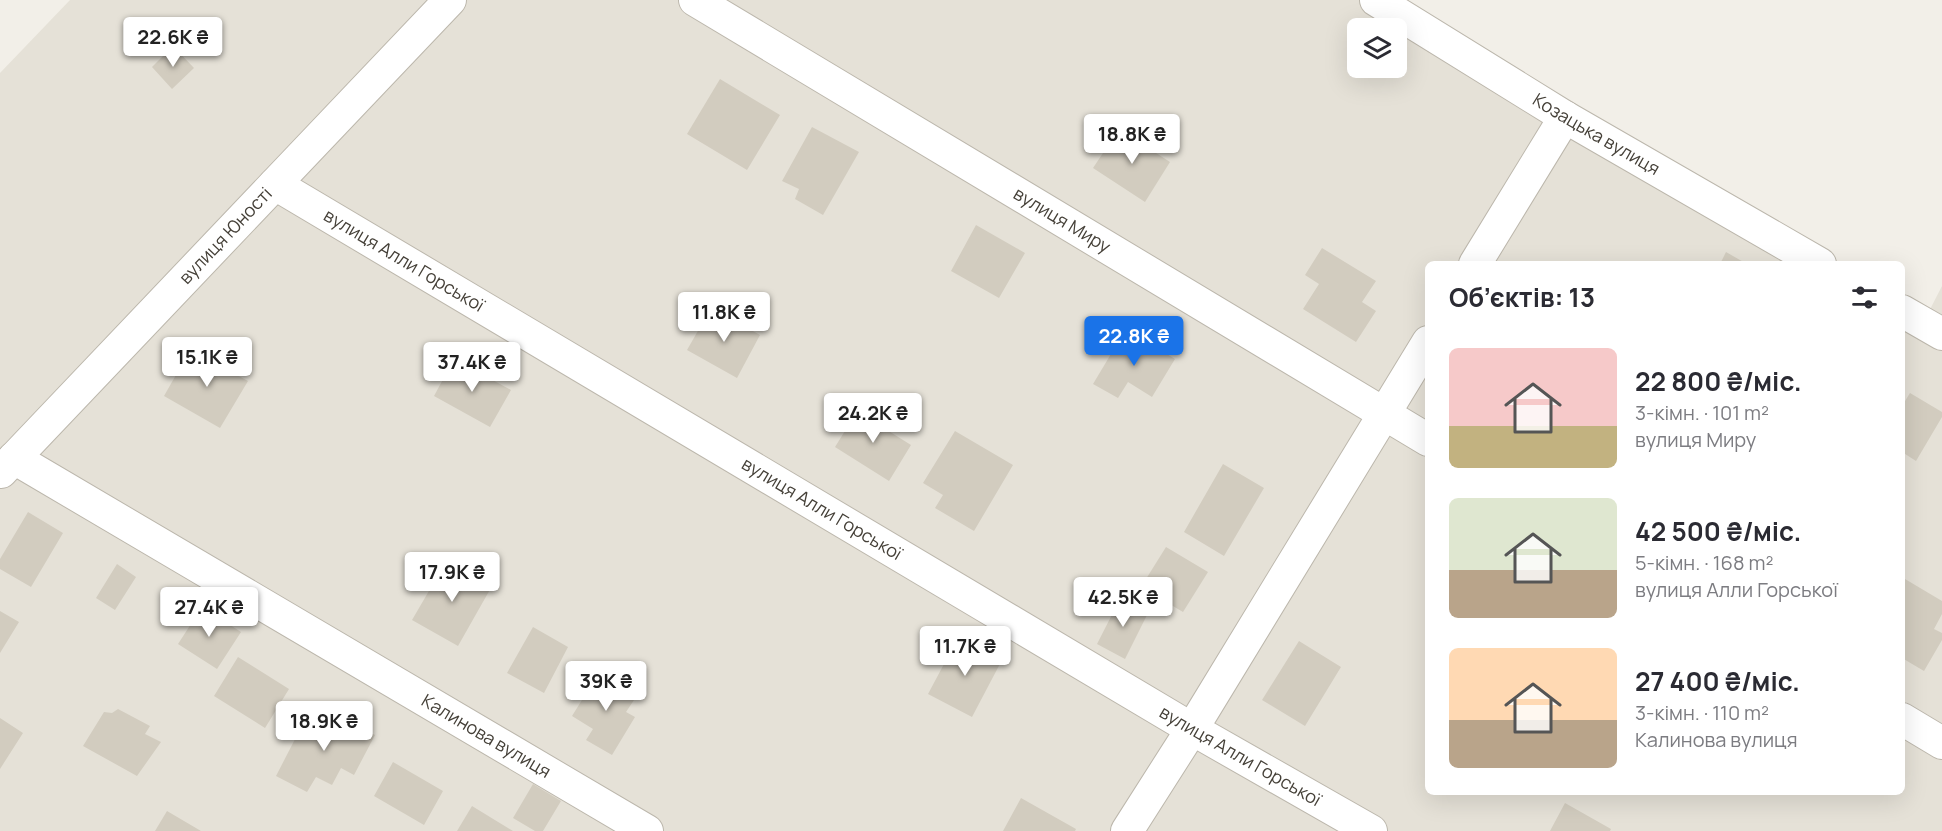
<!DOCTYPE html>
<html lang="uk">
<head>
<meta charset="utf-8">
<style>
  :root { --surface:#fff; --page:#f7f7f7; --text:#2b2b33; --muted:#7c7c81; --accent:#1a73e8 }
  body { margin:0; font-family:Manrope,sans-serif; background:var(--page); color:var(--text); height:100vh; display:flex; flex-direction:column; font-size:22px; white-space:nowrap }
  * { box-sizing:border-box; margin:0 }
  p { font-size:20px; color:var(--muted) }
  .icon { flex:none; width:33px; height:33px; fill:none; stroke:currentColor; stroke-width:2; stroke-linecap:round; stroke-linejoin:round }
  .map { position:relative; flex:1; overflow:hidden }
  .drawer { position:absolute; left:1425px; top:261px; width:480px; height:534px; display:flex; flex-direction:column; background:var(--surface); border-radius:9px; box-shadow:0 6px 24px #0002 }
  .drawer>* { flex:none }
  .buttons { position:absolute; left:1347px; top:18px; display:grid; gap:12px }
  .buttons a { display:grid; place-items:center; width:60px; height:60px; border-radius:9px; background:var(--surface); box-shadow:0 6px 24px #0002; font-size:30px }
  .price { position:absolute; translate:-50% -51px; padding:0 14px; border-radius:6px; background:#fff; color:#222; font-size:20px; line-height:39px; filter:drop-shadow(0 2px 3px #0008) }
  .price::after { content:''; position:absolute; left:50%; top:36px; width:18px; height:14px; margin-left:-9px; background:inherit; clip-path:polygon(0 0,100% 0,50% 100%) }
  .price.active { background:var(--accent); color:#fff }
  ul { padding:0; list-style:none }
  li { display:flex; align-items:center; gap:18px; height:150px; padding:0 24px }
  li span { display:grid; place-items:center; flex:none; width:168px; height:120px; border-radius:9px; color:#555 }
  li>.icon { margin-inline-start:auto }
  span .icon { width:72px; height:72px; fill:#fffc; stroke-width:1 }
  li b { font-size:26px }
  h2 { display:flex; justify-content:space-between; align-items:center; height:72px; padding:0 24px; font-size:26px }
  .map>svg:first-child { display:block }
</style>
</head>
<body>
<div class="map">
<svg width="1942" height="831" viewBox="0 0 1942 831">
  <rect width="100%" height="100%" fill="#f2efe8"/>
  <path fill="#e5e1d7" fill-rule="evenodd" d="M70,0H1376L1820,264H1428V792H1902V311L1923,323L1942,286V831H0V73ZM1358,28H1396V68H1358Z"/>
  <path fill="#d2ccbf" d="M173,46L194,68L172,89L152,67Z
    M720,79L780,115L747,170L687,134Z
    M812,127L859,152L823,215L795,199L799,189L782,181Z
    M1119,129L1170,162L1145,202L1093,168Z
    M976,225L1025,253L999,298L951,271Z
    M1322,248L1376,281L1362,302L1376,311L1356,342L1303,309L1319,284L1305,275Z
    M1726,252L1747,264H1720Z
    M711,308L760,335L737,378L687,350Z
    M1126,329L1175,359L1152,397L1128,382L1118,398L1093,384Z
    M189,352L214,366L222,353L241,364L235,374L248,381L220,428L164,396Z
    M454,359L511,390L490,427L434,396Z
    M1910,393L1942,412V417L1916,461L1902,452V406Z
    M861,405L891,424L887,430L911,445L889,481L835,447Z
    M955,431L1013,465L974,531L935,508L943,495L923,483Z
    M1223,464L1264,488L1224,556L1184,532Z
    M28,512L63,533L31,587L0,569V559Z
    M1166,547L1208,572L1183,612L1141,587Z
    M447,560L492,586L458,646L412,620Z
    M117,564L136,577L115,610L96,598Z
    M1905,579L1942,601V614L1934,629L1942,633V640L1924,671L1902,658V584Z
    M1121,597L1149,611L1125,659L1097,644Z
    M202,607L241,632L217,669L178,644Z
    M0,611L19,622L0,653Z
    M533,627L568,647L544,693L507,673Z
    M959,636L1002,660L972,717L928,694Z
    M1299,641L1341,667L1305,726L1262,700Z
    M238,657L289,689L265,728L214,696Z
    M600,671L638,694L626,712L635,717L612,755L586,740L593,729L572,716Z
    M118,709L150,726L145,734L161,742L137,776L83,746L104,712L112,713Z
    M309,712L339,727L343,719L375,735L354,775L341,768L332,785L316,777L307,792L276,776Z
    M0,718L23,733L0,769Z
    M393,762L443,791L424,825L374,796Z
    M533,784L561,801L543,831H535L513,818Z
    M1021,798L1076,829L1075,831H1003Z
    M1565,803L1611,829L1610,831H1550Z
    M472,806L513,831H457Z
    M167,811L201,831H155Z"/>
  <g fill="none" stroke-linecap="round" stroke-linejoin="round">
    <g stroke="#bcb7ac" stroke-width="34">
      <g id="minor">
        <path id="s1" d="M695,0L1428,440"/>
        <path id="s2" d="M1376,0L1565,117L1820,264"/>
        <path id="s3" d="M275,184L1192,729L1371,831"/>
        <path d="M1475,264L1565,117"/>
        <path d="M1902,311L1942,334"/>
        <path id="s4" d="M14,458L647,831"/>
        <path id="s5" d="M1,472L450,0"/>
        <path d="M1902,719L1942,743"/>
        <path d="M1127,831L1192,729L1428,342"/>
      </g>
    </g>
    <use href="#minor" stroke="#fff" stroke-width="32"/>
  </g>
  <g text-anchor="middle" stroke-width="4.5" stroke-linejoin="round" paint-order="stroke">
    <g font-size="18" fill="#454038" stroke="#fff">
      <text dy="6" stroke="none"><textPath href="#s2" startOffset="258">Козацька вулиця</textPath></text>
      <text dy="6" stroke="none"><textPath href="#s1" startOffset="428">вулиця Миру</textPath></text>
      <text dy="6" stroke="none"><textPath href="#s5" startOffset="326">вулиця Юності</textPath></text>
      <text dy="6" stroke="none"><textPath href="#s3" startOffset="150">вулиця Алли Горської</textPath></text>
      <text dy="6" stroke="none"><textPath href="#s3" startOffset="636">вулиця Алли Горської</textPath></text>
      <text dy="6" stroke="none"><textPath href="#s4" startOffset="548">Калинова вулиця</textPath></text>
      <text dy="6" stroke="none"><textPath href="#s3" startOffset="1122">вулиця Алли Горської</textPath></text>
    </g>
  </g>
</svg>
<div class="buttons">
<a><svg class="icon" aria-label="layers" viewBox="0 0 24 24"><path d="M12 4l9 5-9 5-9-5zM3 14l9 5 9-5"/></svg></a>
</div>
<b class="price" style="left:173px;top:68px">22.6K ₴</b>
<b class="price" style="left:1132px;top:165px">18.8K ₴</b>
<b class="price" style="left:724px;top:343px">11.8K ₴</b>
<b class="price active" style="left:1134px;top:367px">22.8K ₴</b>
<b class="price" style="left:207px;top:388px">15.1K ₴</b>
<b class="price" style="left:472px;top:393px">37.4K ₴</b>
<b class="price" style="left:873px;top:444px">24.2K ₴</b>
<b class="price" style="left:452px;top:603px">17.9K ₴</b>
<b class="price" style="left:1123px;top:628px">42.5K ₴</b>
<b class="price" style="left:209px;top:638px">27.4K ₴</b>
<b class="price" style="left:965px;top:677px">11.7K ₴</b>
<b class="price" style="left:606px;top:712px">39K ₴</b>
<b class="price" style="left:324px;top:752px">18.9K ₴</b>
<section class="drawer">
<h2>Об’єктів: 13<svg class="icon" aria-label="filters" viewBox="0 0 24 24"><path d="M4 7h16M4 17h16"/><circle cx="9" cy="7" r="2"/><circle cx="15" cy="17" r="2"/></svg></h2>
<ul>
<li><span style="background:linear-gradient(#f6c9c9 65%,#c2b280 0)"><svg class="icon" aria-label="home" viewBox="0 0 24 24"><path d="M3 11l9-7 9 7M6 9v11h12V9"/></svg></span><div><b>22 800 ₴/міс.</b><p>3-кімн. · 101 m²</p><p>вулиця Миру</p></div></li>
<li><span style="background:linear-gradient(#dfe7d0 60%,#b9a48a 0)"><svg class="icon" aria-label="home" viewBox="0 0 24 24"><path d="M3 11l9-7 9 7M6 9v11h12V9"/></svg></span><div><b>42 500 ₴/міс.</b><p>5-кімн. · 168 m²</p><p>вулиця Алли Горської</p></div></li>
<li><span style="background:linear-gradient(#ffd9b3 60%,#b9a48a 0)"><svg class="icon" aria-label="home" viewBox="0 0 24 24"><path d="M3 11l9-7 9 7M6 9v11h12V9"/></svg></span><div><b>27 400 ₴/міс.</b><p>3-кімн. · 110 m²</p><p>Калинова вулиця</p></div></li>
</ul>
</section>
</div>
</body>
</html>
